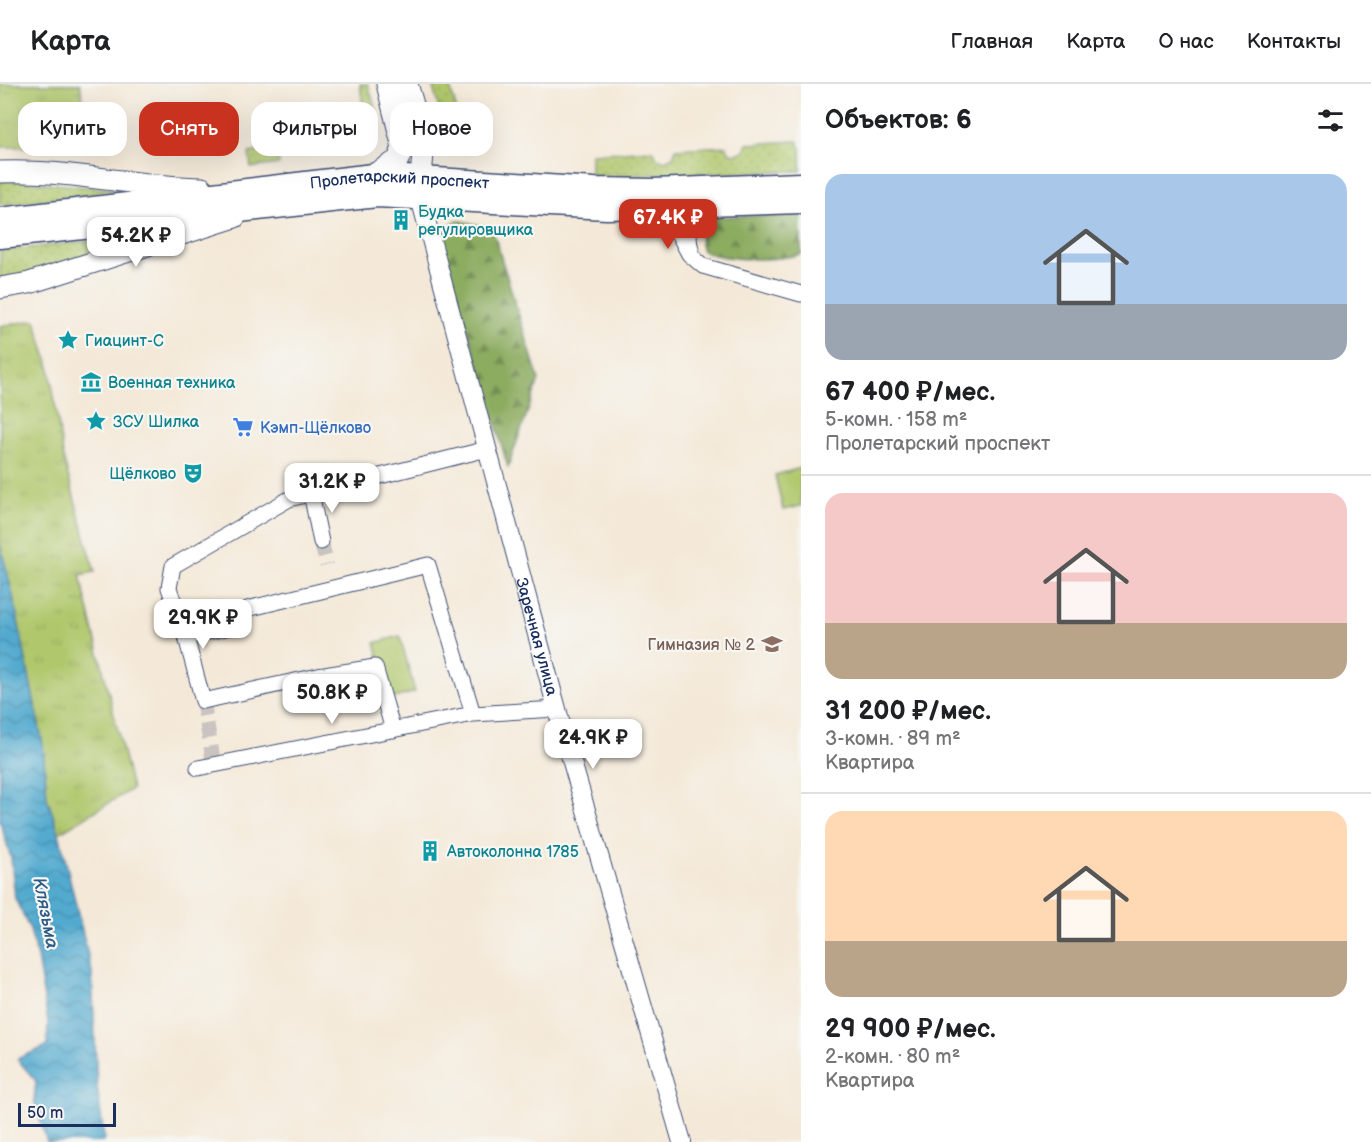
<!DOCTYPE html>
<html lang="ru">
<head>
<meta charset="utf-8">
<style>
  :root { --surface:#fff; --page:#f6f6f6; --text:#202124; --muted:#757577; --line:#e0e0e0; --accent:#c8321e }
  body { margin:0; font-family:"Balsamiq Sans",sans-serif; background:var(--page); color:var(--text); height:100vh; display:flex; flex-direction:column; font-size:22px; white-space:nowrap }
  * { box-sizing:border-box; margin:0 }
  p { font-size:20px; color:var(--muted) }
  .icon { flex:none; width:33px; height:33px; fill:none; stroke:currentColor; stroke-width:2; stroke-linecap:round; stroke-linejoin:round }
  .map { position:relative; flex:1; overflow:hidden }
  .sheet { display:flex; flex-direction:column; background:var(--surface); width:570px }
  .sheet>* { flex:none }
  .hud { position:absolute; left:18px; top:18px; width:570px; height:54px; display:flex; gap:12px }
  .scale { position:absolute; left:18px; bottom:15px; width:98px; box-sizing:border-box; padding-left:6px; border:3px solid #1b2f5e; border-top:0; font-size:16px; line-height:21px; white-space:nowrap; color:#1b2f5e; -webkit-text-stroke:4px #f6f6f2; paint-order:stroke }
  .price { position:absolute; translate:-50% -51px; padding:0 14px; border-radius:12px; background:#fff; color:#222; font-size:20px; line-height:39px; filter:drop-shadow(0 2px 3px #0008) }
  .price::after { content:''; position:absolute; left:50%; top:36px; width:18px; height:14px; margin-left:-9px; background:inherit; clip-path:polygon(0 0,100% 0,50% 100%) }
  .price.active { background:var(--accent); color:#fff }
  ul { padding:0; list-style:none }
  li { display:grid; align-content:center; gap:12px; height:318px; padding:0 24px }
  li+li { border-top:2px solid var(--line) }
  li span { display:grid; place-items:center; height:186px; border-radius:18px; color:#555 }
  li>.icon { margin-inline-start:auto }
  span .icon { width:108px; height:108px; fill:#fffc; stroke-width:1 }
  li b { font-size:26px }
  h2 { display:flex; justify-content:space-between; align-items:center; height:72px; padding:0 24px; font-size:26px }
  .pill { padding:0 21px; border-radius:18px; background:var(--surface); box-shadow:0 6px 24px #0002; font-size:21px; line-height:54px }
  .pill.active { background:var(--accent); color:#fff }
  header { display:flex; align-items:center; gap:36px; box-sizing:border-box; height:84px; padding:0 30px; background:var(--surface); border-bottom:2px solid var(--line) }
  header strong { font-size:28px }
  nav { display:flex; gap:33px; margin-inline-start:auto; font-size:21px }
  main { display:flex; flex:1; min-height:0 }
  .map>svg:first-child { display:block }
</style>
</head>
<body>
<header>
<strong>Карта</strong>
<nav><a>Главная</a><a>Карта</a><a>О нас</a><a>Контакты</a></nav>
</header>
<main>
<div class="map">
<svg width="801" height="1058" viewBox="0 0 801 1058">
  <defs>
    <pattern id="grass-dots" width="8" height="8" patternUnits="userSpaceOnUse" patternTransform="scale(1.5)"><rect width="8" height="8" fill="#b0c76c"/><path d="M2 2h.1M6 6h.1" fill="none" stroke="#97ab60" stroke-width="1.8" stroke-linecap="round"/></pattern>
    <pattern id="forest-firs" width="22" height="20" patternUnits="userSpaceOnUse" patternTransform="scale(1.5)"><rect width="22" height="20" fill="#8cac60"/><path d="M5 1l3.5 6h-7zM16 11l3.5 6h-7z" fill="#728c52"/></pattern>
    <pattern id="park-tufts" width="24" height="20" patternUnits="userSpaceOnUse" patternTransform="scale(1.5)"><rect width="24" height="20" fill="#b0c76c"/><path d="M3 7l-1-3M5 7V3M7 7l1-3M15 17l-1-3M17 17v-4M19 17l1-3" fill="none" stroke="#97ab60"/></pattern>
    <pattern id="water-waves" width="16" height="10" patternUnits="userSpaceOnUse" patternTransform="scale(1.5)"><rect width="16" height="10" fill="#52aacf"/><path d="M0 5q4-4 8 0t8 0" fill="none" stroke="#438bab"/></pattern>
  </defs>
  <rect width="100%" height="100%" fill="#f6f6f2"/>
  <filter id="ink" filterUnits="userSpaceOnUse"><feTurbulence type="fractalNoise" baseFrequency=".0167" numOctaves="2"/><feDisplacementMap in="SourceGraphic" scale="12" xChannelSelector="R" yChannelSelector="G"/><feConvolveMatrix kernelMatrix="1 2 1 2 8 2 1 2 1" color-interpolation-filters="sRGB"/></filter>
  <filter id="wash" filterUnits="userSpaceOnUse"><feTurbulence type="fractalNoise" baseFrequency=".008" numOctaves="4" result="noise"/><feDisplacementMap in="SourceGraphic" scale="24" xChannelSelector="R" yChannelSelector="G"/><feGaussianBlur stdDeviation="1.35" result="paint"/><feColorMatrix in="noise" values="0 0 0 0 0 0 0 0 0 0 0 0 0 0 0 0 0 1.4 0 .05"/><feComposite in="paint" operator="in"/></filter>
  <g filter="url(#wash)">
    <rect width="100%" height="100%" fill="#f4e9d8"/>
    <path fill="url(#grass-dots)" stroke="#667b65" stroke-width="1.5" d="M360,0H368L379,37L378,53L366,47Z
      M432,0H449L459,34L443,39Z
      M357,51L374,58L366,63L315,69L317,61L330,58L334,53Z
      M797,57L801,64V87L591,92V70L653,66L657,74L665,77L673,73L676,65L726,62L730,69L736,70L744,67L747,60Z
      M277,65L279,80L251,84L249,69Z
      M0,95L122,106L0,121Z
      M145,151L25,191L0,196V167Z"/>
    <path fill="url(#forest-firs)" stroke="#546e5f" stroke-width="1.5" d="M801,130V170C776,177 727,177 703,167C696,152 703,144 714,133Z
      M457,136L492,144L539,296L508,383L443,163L444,148Z"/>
    <path fill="url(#park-tufts)" stroke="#667b65" stroke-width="1.5" d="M0,0H80L91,62L0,63Z
      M35,236L49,281L64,377L95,488L80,491L132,705L59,749L47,714L43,661L13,512L0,460V242Z"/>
    <path fill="#b0c76c" stroke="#667b65" stroke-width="1.5" d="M801,384V422L783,426L775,391Z
      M400,552L415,608L391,615L375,559Z"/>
    <path fill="url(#water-waves)" stroke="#366c96" stroke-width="1.5" d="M0,460L13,512L43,661L47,714L59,749L92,888L97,1002L104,1053L103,1058H47L34,1016L36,997L17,975L47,962L48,938L37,873L30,846L15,814L11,774L0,737Z"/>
  </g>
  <g filter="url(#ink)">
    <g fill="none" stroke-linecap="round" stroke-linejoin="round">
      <path stroke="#c9c4c0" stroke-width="15" stroke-dasharray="15 8" stroke-linecap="butt" d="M321,458L327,481
        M203,617L214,681"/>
      <g stroke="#3c4b70" stroke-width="17">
        <path id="minor" d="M653,123L672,138L689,170L703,182L801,210
          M691,165C685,145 693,134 709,121
          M487,365L289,415L173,482L169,504L186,553L239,541L247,525L428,481L473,630L557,625
          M311,409L321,458
          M186,553L203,617L318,592L375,583L393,646
          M198,684L473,630"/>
      </g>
      <g stroke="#3c4b70" stroke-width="20">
        <g id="tertiary">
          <path id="s1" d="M420,114L561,640L682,1058"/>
        </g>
      </g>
      <g stroke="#3c4b70" stroke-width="23">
        <path id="secondary" d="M407,0L424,58L421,93
          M0,88C68,85 135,103 202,104
          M373,91L398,76L403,64L387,0
          M0,204L29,199L235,133"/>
      </g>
      <g stroke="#3c4b70" stroke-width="25">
        <g id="primary">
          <path id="s2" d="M0,135L373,91L594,105L654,106L801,100"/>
          <path d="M0,153L377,112L607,124L801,118"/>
        </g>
      </g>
      <use href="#minor" stroke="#fff" stroke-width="15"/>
      <use href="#tertiary" stroke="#fff" stroke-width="18"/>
      <use href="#secondary" stroke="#fff" stroke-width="21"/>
      <use href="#primary" stroke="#fff" stroke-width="22"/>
    </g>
  </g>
  <defs>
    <g id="building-bare" transform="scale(1.62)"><path d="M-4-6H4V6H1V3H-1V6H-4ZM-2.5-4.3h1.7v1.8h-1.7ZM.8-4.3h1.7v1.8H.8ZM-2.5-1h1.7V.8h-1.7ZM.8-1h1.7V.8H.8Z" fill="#0f9aa8" stroke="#f6f6f2" stroke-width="2.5" paint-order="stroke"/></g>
    <g id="sight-bare" transform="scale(1.62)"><path d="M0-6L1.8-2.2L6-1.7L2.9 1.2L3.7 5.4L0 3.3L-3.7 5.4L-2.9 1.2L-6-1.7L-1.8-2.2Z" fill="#0f9aa8" stroke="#f6f6f2" stroke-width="2.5" paint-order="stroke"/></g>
    <g id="museum-bare" transform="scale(1.62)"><path d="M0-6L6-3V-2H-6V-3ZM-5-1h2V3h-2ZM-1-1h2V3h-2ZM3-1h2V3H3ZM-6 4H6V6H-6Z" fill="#0f9aa8" stroke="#f6f6f2" stroke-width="2.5" paint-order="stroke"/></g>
    <g id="supermarket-bare" transform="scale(1.62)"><path d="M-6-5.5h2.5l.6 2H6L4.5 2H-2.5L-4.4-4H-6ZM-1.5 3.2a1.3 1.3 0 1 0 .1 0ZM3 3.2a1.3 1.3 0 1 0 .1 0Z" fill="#3f7fe0" stroke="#f6f6f2" stroke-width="2.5" paint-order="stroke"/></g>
    <g id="theatre-bare" transform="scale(1.62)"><path d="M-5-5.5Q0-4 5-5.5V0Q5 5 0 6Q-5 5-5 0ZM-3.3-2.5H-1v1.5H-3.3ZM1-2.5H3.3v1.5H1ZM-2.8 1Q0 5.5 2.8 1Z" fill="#0f9aa8" stroke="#f6f6f2" stroke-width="2.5" paint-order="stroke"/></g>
    <g id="school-bare" transform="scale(1.62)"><path d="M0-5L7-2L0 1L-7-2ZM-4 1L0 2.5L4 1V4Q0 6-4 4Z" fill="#8d6e63" stroke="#f6f6f2" stroke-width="2.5" paint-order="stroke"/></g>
  </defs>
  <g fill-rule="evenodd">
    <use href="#building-bare" x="401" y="136"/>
    <use href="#sight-bare" x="68" y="256"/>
    <use href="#museum-bare" x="91" y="298"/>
    <use href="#sight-bare" x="96" y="337"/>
    <use href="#supermarket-bare" x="243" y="343"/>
    <use href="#theatre-bare" x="193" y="389"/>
    <use href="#school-bare" x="772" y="560"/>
    <use href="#building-bare" x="430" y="767"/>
  </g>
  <g text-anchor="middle" stroke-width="4.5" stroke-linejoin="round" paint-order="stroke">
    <g font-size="16" fill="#1b2f5e" stroke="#f6f6f2">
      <text dy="6" stroke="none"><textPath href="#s2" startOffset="402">Пролетарский проспект</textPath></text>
      <text dy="6" stroke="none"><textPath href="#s1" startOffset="454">Заречная улица</textPath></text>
    </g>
    <g font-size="16" fill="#0d838f" stroke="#f6f6f2" text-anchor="start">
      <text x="418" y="133">Будка<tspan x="418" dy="18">регулировщика</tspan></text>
      <text x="85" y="262">Гиацинт-С</text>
      <text x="108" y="304">Военная техника</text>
      <text x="113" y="343">ЗСУ Шилка</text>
      <text x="176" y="395" text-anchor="end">Щёлково</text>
      <text x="447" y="773">Автоколонна 1785</text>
    </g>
    <g font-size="16" fill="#366cbe" stroke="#f6f6f2" text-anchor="start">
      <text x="260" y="349">Кэмп-Щёлково</text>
    </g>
    <g font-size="16" fill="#785e54" stroke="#f6f6f2" text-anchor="end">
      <text x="755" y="566">Гимназия № 2</text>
    </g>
    <g font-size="18" font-style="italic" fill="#2e5a86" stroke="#f6f6f2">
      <text transform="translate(46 829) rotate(79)" y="6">Клязьма</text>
    </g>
  </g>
</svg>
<div class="scale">50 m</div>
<b class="price active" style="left:668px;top:166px">67.4K ₽</b>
<b class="price" style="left:136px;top:184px">54.2K ₽</b>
<b class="price" style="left:332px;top:430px">31.2K ₽</b>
<b class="price" style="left:203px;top:566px">29.9K ₽</b>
<b class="price" style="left:332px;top:641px">50.8K ₽</b>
<b class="price" style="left:593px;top:686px">24.9K ₽</b>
<div class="hud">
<a class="pill">Купить</a>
<a class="pill active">Снять</a>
<a class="pill">Фильтры</a>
<a class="pill">Новое</a>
</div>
</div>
<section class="sheet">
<h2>Объектов: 6<svg class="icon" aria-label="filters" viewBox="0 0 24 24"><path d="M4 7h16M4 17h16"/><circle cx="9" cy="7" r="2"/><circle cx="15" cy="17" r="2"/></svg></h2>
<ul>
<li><span style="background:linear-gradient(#a9c7e8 70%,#9aa5b1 0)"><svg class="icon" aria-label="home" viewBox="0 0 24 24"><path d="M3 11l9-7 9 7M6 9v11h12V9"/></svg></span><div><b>67 400 ₽/мес.</b><p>5-комн. · 158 m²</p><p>Пролетарский проспект</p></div></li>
<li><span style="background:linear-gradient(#f6c9c9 70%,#b9a48a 0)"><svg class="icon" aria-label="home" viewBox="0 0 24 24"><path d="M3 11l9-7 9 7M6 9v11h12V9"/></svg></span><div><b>31 200 ₽/мес.</b><p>3-комн. · 89 m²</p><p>Квартира</p></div></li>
<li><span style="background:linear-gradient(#ffd9b3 70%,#b9a48a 0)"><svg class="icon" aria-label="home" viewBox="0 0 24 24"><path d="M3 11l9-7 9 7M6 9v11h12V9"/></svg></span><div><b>29 900 ₽/мес.</b><p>2-комн. · 80 m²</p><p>Квартира</p></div></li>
</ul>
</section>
</main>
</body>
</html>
